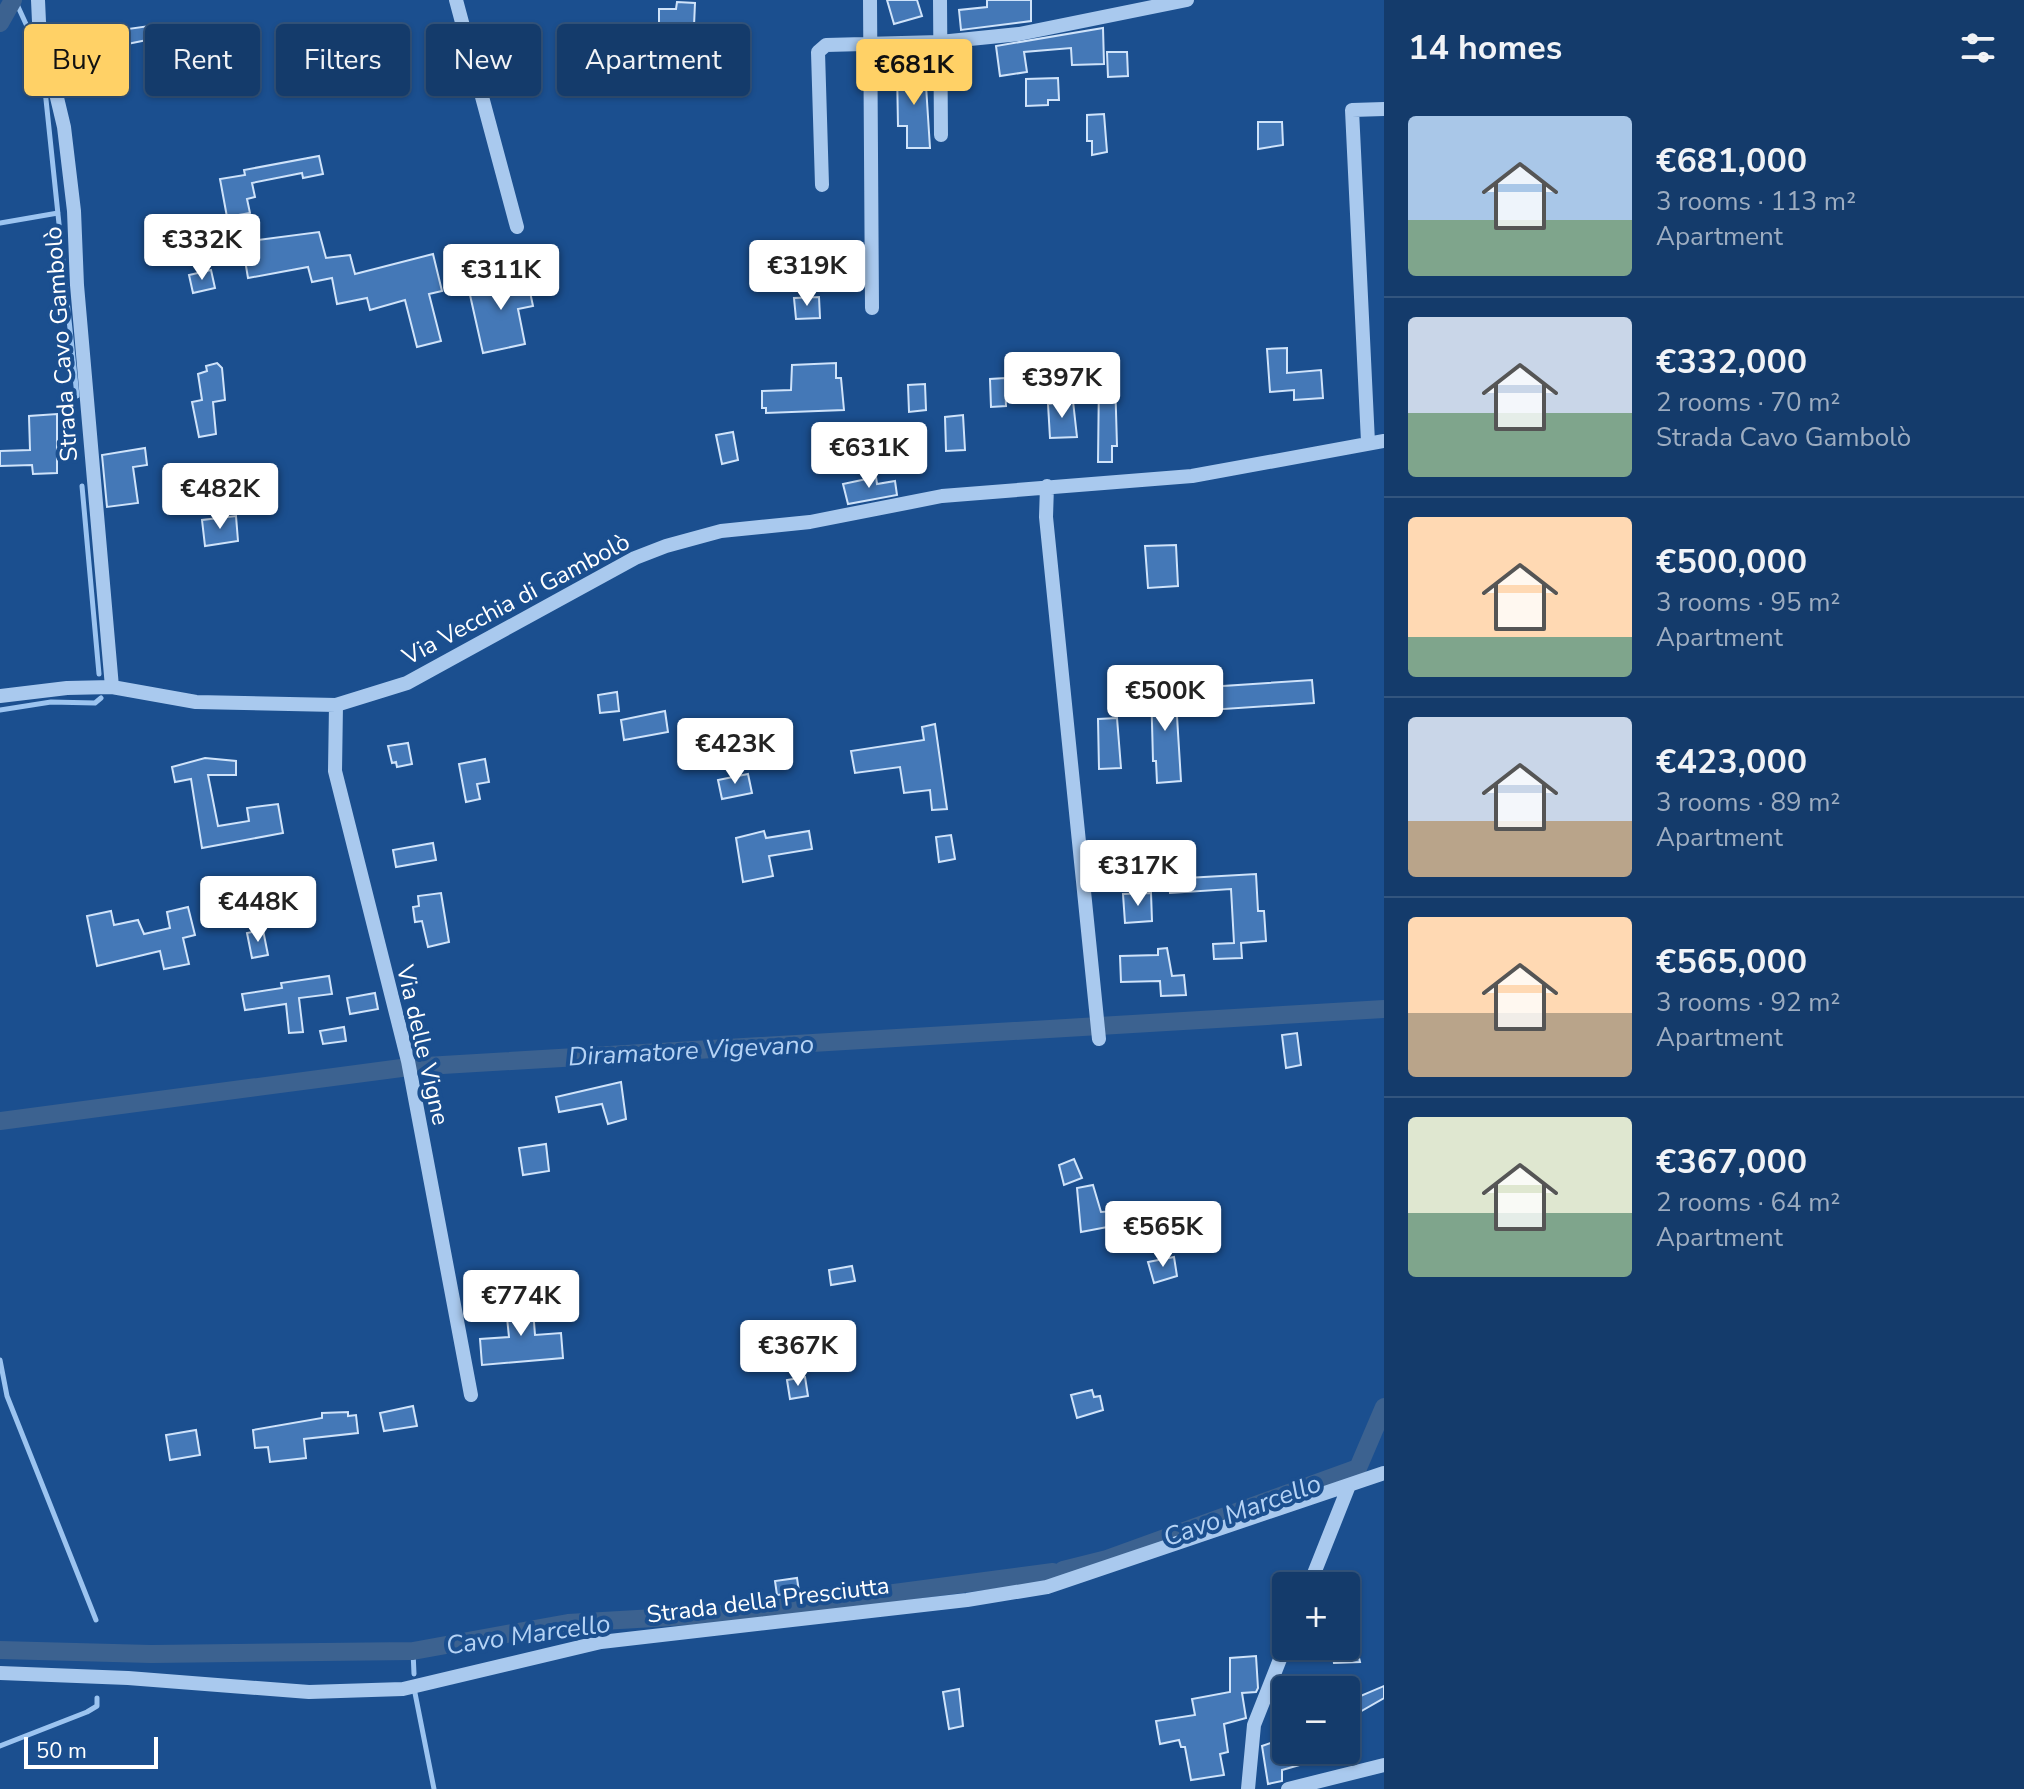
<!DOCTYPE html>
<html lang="en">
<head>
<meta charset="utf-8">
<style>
  :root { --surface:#143b6b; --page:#214673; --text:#f1f3f6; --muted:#9dadc1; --line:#33557e; --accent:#ffd166 }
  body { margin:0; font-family:"Nunito Sans",sans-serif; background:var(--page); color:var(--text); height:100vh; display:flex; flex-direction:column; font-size:30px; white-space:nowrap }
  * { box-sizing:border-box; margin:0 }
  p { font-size:26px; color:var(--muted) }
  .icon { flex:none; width:44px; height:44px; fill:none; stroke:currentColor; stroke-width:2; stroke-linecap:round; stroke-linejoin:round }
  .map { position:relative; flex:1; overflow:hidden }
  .details { display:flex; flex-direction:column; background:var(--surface); width:640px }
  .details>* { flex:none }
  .hud { position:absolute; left:24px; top:24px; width:760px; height:72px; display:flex; gap:16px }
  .fabs { position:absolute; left:1272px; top:1572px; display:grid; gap:16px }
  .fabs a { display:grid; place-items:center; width:88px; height:88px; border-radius:8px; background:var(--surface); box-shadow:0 2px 6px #0004,0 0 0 2px var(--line); font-size:40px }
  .scale { position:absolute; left:24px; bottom:20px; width:134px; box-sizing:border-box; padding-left:8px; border:4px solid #fff; border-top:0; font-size:22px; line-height:28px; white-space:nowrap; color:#fff; -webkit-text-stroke:6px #1b4f8f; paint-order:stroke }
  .price { position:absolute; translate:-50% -68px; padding:0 18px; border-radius:8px; background:#fff; color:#222; font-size:26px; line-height:52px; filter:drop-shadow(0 2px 4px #0008) }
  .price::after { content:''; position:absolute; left:50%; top:48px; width:24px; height:18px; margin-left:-12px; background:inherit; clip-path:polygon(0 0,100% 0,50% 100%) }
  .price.active { background:var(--accent); color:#111 }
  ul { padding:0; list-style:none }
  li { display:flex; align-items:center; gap:24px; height:200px; padding:0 24px }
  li+li { border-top:2px solid var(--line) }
  li span { display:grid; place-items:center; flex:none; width:224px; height:160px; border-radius:8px; color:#555 }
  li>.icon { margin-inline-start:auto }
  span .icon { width:96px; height:96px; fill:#fffc; stroke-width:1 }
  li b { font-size:34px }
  h2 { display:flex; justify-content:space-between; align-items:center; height:96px; padding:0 24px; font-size:34px }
  .chip { padding:0 28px; border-radius:8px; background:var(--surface); box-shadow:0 2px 6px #0004,0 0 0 2px var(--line); font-size:28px; line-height:72px }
  .chip.active { background:var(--accent); color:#111 }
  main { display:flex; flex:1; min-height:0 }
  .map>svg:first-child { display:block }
</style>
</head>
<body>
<main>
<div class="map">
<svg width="1384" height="1789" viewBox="0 0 1384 1789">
  <rect width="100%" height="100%" fill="#1b4f8f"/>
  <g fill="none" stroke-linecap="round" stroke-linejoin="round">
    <path stroke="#9cc4f0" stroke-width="5" d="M15,0L31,35L45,90L77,396
      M0,223L58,213
      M82,486L99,674
      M0,710L51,702L95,703L101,698
      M0,1360L7,1396L96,1620
      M413,1651L414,1674
      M415,1693L434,1789
      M0,1746L87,1712L97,1706V1698"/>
    <path stroke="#3c6290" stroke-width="18" d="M0,23L13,0
      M0,1121L409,1067L1384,1009
      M1063,1570L1107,1559L1358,1468L1384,1407
      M0,1650L151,1654L413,1651L568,1623L741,1613L1053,1572"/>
  </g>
  <path fill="#4478b7" stroke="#cfe3fa" stroke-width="2" d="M887,0H917L922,16L894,24Z
    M987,0H1031V21L961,30L959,10L987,7Z
    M677,2L695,3L694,26H659V9H676Z
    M149,26L152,39L88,52L85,35Z
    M1103,28L1104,64L1072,65L1071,48L1024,52L1027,72L1000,76L996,46Z
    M1107,52H1127L1128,76L1108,77Z
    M897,70H925L930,148H907V126H898Z
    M1058,78L1059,100H1048V105L1026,106V79Z
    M1104,114L1107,152L1092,155V141H1087V115Z
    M1258,122H1282L1283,145L1258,149Z
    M319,156L323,174L303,178L302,173L252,183L255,197L247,199L250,213L227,217L220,179L245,175L244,170Z
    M319,232L326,258L350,255L355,274L433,254L442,291L429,294L441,341L417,347L405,300L370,310L367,298L337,304L332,278L312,282L308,267L248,278L242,242Z
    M211,270L215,288L193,293L189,275Z
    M526,273L533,306L518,309L525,344L483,353L468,286L513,280V277Z
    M819,297L820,318L796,319L794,298Z
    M1287,348V373L1321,370L1323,398L1294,400V390L1270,392L1267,349Z
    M217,363L222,368L225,400L213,402L216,434L199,437L192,402L202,400L198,374L207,371L206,366Z
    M836,363V378H841L844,410L766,413V408H762V391L791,390L792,365Z
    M1099,377H1115L1117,446H1112V462H1098Z
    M1005,378L1006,406L991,407L990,379Z
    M925,384L926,410L909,412L908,385Z
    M1073,401L1077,437L1050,438L1048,404Z
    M57,414V473L33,474L32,465L0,466V451L30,450L29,416Z
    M963,415L965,450L946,451L945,417Z
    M912,423L916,453L892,455L890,425Z
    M733,432L738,460L722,464L716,435Z
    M145,448L147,465L133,467L138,503L107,507L102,455Z
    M876,477L877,484L895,481L897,495L848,504L843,484Z
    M236,516L238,541L205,546L202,520Z
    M1176,545L1178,586L1148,588L1145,546Z
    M1312,680L1314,703L1209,710L1208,687Z
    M1175,684L1181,781L1157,783L1156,761H1153L1151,685Z
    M617,692L619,711L600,713L598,695Z
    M665,711L668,732L624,740L621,720Z
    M1117,718L1121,768L1099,769L1098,719Z
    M935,724L947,809L932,810L930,790L904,793L900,767L855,773L851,751L924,740L922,727Z
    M408,743L412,764L397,767L396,762L392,763L388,746Z
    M205,758L236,761V775H208L218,826L249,821L247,808L278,804L283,833L202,848L191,779L175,782L172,767Z
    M485,759L489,782L477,784L480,799L466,802L459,764Z
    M748,774L752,793L722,799L718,780Z
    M764,831L766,838L809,831L812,849L769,856L773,876L743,882L736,838Z
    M951,835L955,859L939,862L936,837Z
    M433,843L436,860L396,867L393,850Z
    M1256,874L1258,911H1264L1266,941L1241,943L1242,958L1214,959L1213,944L1234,943L1231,889L1170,893L1169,879Z
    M441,893L449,942L428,947L422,921L415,922L413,907L419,906L418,896Z
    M1151,893L1152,921L1125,923L1123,894Z
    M188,907L195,935L183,938L189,964L164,969L160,951L97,966L87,916L111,911L114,925L138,920L144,934L170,928L167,912Z
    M263,930L268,955L252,958L247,933Z
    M1167,948L1172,976L1184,975L1186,995L1161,996L1160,981L1121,982L1120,956L1158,955V949Z
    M329,976L332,994L299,998L303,1032L289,1033L286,1004L245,1010L242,994L282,988L281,983Z
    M375,993L378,1009L350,1014L347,998Z
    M344,1027L346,1041L323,1044L320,1031Z
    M1297,1033L1301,1065L1286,1068L1282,1035Z
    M621,1082L626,1119L608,1124L602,1104L559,1112L556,1097Z
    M546,1144L549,1171L523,1175L519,1148Z
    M1074,1159L1082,1178L1064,1185L1059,1165Z
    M1093,1185L1101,1212L1115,1211L1118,1225L1081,1232L1077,1188Z
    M1174,1257L1177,1276L1154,1283L1148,1262Z
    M852,1266L855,1281L831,1285L829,1270Z
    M532,1296L535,1335L561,1333L563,1358L482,1365L480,1339L509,1337L505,1298Z
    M805,1377L808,1396L790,1399L787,1380Z
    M1092,1390L1094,1397L1100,1396L1103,1410L1077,1418L1071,1395Z
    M413,1406L417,1426L384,1431L380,1413Z
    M348,1412V1416L356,1415L358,1433L304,1439L306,1458L270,1462L268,1447L255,1448L253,1430L322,1418V1413Z
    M196,1430L200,1455L170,1460L166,1435Z
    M797,1578L799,1592L777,1595L775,1581Z
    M1355,1641L1360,1662L1334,1663L1331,1647Z
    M1256,1656L1258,1688L1256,1692L1242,1693L1246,1718L1224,1724L1228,1752L1220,1754L1224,1775L1191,1780L1185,1747H1181L1179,1740L1160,1744L1156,1721L1195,1715L1192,1699L1230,1692V1658Z
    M1346,1680L1356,1698L1384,1686V1698L1351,1717L1346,1709Z
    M959,1689L963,1726L949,1729L943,1692Z
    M1282,1739L1285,1750H1299L1303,1764L1282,1770V1781L1268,1784L1262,1746Z"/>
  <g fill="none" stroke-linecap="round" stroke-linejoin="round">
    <path stroke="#a9c9ee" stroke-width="14" d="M38,0L39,22L64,127L74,211L77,285L112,687
      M456,0L517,227
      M870,0L872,308
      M940,0L941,135
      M822,185L818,52L826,45L940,42L1019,34L1187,0
      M1368,442L1352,110L1384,109
      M1047,486L1046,517L1099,1039
      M0,696L67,688L112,687L196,702L336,705L407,683L635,558L666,546L721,531L810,522L942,496L1192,476L1384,441
      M336,705L335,771L408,1061L471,1395
      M1309,1586L1348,1488
      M0,1673L128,1678L309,1692L403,1689L601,1642L967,1600L1047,1587L1384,1473
      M1248,1789L1254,1725L1286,1644
      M1288,1789L1384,1765"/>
  </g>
  <g text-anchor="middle" stroke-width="8" stroke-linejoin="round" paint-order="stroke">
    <g font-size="24" fill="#fff" stroke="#1b4f8f">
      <text transform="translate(61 344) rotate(-94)" y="8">Strada Cavo Gambolò</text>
      <text transform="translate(516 599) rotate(-28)" y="8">Via Vecchia di Gambolò</text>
      <text transform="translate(423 1045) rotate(77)" y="8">Via delle Vigne</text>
      <text transform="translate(768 1600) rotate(-7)" y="8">Strada della Presciutta</text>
    </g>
    <g font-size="26" font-style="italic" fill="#b5d3f5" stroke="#1b4f8f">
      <text transform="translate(691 1050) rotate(-3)" y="9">Diramatore Vigevano</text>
      <text transform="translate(1242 1510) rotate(-20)" y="9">Cavo Marcello</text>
      <text transform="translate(528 1634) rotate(-8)" y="9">Cavo Marcello</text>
    </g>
  </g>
</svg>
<div class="fabs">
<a>+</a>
<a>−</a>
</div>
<div class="scale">50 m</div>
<b class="price active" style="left:914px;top:107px">€681K</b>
<b class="price" style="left:202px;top:282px">€332K</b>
<b class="price" style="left:807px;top:308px">€319K</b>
<b class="price" style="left:501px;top:312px">€311K</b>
<b class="price" style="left:1062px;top:420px">€397K</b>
<b class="price" style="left:869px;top:490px">€631K</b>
<b class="price" style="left:220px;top:531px">€482K</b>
<b class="price" style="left:1165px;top:733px">€500K</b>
<b class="price" style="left:735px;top:786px">€423K</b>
<b class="price" style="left:1138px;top:908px">€317K</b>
<b class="price" style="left:258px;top:944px">€448K</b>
<b class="price" style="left:1163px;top:1269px">€565K</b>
<b class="price" style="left:521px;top:1338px">€774K</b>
<b class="price" style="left:798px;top:1388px">€367K</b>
<div class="hud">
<a class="chip active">Buy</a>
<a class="chip">Rent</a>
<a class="chip">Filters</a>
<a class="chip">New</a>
<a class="chip">Apartment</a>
</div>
</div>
<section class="details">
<h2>14 homes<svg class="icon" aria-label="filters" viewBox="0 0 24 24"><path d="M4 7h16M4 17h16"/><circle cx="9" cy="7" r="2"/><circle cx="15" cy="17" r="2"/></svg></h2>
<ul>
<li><span style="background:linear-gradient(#a9c7e8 65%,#7fa58c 0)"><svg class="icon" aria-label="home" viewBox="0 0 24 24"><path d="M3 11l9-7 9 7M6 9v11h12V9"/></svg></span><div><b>€681,000</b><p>3 rooms · 113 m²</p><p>Apartment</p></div></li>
<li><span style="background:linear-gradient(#c9d6e8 60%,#7fa58c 0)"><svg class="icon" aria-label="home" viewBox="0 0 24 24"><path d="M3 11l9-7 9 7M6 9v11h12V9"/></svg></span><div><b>€332,000</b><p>2 rooms · 70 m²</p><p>Strada Cavo Gambolò</p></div></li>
<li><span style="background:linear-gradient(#ffd9b3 75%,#7fa58c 0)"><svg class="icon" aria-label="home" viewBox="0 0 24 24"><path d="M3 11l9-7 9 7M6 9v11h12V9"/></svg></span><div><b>€500,000</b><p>3 rooms · 95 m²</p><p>Apartment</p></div></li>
<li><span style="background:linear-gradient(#c9d6e8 65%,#b9a48a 0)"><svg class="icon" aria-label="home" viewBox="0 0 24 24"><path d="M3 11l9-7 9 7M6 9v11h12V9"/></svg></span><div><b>€423,000</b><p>3 rooms · 89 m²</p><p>Apartment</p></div></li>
<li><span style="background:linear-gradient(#ffd9b3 60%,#b9a48a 0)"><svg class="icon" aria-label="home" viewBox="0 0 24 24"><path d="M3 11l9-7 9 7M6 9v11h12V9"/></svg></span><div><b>€565,000</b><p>3 rooms · 92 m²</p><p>Apartment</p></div></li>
<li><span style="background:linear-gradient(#dfe7d0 60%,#7fa58c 0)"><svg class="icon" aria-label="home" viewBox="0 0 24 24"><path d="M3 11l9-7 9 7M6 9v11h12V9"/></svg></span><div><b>€367,000</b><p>2 rooms · 64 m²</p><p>Apartment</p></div></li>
</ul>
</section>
</main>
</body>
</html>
